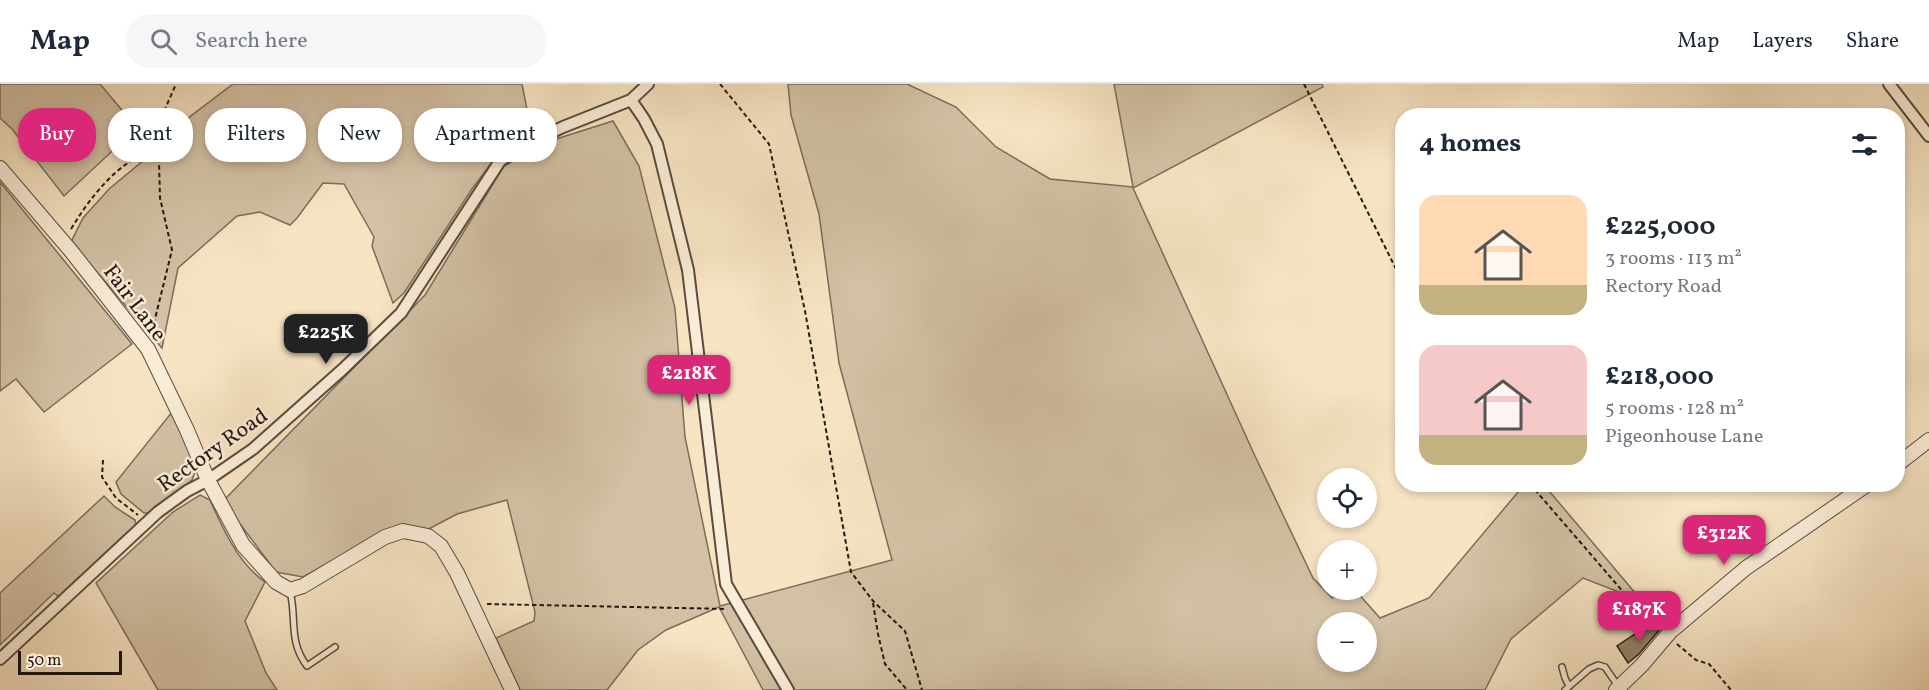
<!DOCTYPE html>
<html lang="en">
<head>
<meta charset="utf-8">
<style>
  :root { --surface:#fff; --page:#f6f6f7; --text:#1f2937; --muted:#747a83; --line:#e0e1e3; --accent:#db2777 }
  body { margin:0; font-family:Vollkorn,serif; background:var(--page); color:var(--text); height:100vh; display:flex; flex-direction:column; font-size:22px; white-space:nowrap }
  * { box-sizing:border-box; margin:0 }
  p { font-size:20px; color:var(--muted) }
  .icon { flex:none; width:33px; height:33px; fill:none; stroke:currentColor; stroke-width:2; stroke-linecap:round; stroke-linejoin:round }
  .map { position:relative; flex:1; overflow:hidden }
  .panel { position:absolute; left:1395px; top:24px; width:510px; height:384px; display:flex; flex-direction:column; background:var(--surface); border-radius:24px; box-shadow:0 3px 9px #0003 }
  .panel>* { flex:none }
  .hud { position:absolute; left:18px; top:24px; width:570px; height:54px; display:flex; gap:12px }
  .controls { position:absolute; left:1317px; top:384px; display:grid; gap:12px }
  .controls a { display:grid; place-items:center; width:60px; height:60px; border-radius:50%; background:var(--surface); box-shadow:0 3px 9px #0003; font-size:30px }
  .scale { position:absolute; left:18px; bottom:15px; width:104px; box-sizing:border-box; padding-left:6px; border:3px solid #261811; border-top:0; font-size:16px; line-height:21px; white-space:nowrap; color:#261811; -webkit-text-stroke:4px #faedd8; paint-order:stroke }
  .price { position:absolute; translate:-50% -51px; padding:0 14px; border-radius:12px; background:var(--accent); color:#fff; font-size:20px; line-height:39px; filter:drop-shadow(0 2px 3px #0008) }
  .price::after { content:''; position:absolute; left:50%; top:36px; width:18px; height:14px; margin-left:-9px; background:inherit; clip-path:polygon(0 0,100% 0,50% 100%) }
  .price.current { background:#222; color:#fff }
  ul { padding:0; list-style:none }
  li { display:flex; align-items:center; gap:18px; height:150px; padding:0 24px }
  li span { display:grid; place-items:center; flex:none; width:168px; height:120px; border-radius:18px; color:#555 }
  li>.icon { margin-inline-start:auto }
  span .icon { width:72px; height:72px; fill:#fffc; stroke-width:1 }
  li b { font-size:26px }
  h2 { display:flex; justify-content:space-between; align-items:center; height:72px; padding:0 24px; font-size:26px }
  .chip { padding:0 21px; border-radius:24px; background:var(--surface); box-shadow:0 3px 9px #0003; font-size:21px; line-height:54px }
  .chip.current { background:var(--accent); color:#fff }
  header { display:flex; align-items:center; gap:36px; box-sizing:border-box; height:84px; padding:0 30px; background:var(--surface); border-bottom:2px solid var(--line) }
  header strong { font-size:28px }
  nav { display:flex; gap:33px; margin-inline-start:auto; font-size:21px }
  .search { width:420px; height:54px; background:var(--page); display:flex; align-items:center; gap:15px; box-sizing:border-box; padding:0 21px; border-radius:24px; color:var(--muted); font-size:22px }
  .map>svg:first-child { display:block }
</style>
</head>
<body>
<header>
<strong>Map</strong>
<div class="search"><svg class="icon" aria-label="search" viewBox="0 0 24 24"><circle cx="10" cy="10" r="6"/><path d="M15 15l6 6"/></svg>Search here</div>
<nav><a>Map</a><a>Layers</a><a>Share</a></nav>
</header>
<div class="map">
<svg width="1929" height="606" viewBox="0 0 1929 606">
  <rect width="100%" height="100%" fill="#f7e4c3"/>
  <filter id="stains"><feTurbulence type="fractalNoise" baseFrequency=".00333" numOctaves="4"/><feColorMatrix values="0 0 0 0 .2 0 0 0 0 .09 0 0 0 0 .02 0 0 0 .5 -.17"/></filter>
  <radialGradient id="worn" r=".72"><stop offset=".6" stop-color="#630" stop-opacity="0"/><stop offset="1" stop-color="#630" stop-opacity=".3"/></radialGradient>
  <path fill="#d3c1a5" stroke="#7c6c5b" stroke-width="1.5" fill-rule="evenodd" d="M0,0H100L137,44L64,112L12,45L0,34Z
    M233,0H522L532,51L518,56L498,70L472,105L404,209L393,219L372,162L374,153L344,100L323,99L297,134L290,141L260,128L237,132L178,184L162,264L71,158L83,134L109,105L150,71L165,41L184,37Z
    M788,0H907L956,23L996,63L1050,95L1133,103L1114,0H1322L1323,3L1133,104L1255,372L1313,494L1332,514L1343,506H1355L1380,534L1429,514L1524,401H1544L1642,517L1583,494L1511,555L1485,606H763L719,523L666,546L638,566L607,606H520L496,554L534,537L535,528L507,416L457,430L425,447L398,441L303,493L276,488L223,417L425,211L504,82L553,56L613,37L639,82L675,224L685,353L720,522L892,476L839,279L819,130L791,31ZM1328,538H1366V578H1328Z
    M0,98L132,260L44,328L16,295L0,307Z
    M172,328L182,347L196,385L192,396L149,429H144L121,410L116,398Z
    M200,411L210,416C223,445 238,479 265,498L245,537L266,589L277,606H158L96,499L173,428Z
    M104,412L115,423L135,436L136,442L59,513L54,509L0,561V509Z"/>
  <path fill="#93826e" stroke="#261811" stroke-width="1.5" d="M1656,536L1661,544L1639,570L1628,579L1617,562Z"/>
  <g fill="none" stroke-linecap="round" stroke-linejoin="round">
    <g stroke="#5a4b3e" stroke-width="8">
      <path id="service" d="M290,507C297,535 288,557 307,582L335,563
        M1562,583L1565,594L1569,602
        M1565,606L1589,585L1598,581L1605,583L1618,602"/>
    </g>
    <g stroke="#5a4b3e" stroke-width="14">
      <path id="minor" d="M1889,0L1929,52
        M631,16L644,35L657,60L688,186L726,500L788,606
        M0,575L158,428L187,407L208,396L253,365L343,285L401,229L500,77L517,65L563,43L631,16L648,0"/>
    </g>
    <g stroke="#5a4b3e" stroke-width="16">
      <path id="tertiary" d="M0,84L71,167L148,265L187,346L208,396L243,461L276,498L290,506L303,502L385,453L403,447L428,452L441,462L457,489L512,606
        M1898,380L1929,356
        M1616,606L1642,581L1670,548L1746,484L1868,400"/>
    </g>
    <path stroke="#261811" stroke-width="2" stroke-dasharray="4.5 3" stroke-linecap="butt" d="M720,0L769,60L805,227L851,488L873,517L905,547L922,606
      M1304,0L1402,197
      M71,145C84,124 95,108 114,90C134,71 173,57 180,28
      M152,247L172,166L160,114L158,41L176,0
      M103,376L102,393L116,414L138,431
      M1530,400L1625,510L1659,532L1663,537
      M873,519L878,550L885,580L907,606
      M487,520L727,525
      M1677,560L1696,576L1709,580L1731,606"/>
    <use href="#service" stroke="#faedd8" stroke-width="5"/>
    <use href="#minor" stroke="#faedd8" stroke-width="10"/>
    <use href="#tertiary" stroke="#faedd8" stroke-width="14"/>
  </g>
  <g text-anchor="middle" stroke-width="5" stroke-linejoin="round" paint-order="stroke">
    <g font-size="22" fill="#261811" stroke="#faedd8">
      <text transform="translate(136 218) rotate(53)" y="8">Fair Lane</text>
      <text transform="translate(212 365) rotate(-35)" y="8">Rectory Road</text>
    </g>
  </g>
  <rect width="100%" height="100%" filter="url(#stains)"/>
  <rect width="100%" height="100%" fill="url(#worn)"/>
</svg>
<div class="controls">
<a><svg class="icon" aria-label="locate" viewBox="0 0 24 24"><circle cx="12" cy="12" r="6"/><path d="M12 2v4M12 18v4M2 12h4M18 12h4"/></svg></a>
<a>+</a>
<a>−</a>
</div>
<div class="scale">50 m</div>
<b class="price current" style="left:326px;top:281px">£225K</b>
<b class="price" style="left:689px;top:322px">£218K</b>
<b class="price" style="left:1724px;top:482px">£312K</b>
<b class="price" style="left:1639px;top:558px">£187K</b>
<div class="hud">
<a class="chip current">Buy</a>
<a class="chip">Rent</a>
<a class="chip">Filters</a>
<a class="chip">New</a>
<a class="chip">Apartment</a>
</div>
<section class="panel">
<h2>4 homes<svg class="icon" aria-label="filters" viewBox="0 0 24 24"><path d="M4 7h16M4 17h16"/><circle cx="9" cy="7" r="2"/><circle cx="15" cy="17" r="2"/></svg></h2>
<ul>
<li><span style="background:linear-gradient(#ffd9b3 75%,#c2b280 0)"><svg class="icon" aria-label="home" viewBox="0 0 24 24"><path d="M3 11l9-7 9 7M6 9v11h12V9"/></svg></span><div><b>£225,000</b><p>3 rooms · 113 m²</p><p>Rectory Road</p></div></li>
<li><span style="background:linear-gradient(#f6c9c9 75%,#c2b280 0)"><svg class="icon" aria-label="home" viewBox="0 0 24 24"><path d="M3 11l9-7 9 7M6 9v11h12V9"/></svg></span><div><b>£218,000</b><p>5 rooms · 128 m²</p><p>Pigeonhouse Lane</p></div></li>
</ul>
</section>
</div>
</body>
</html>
